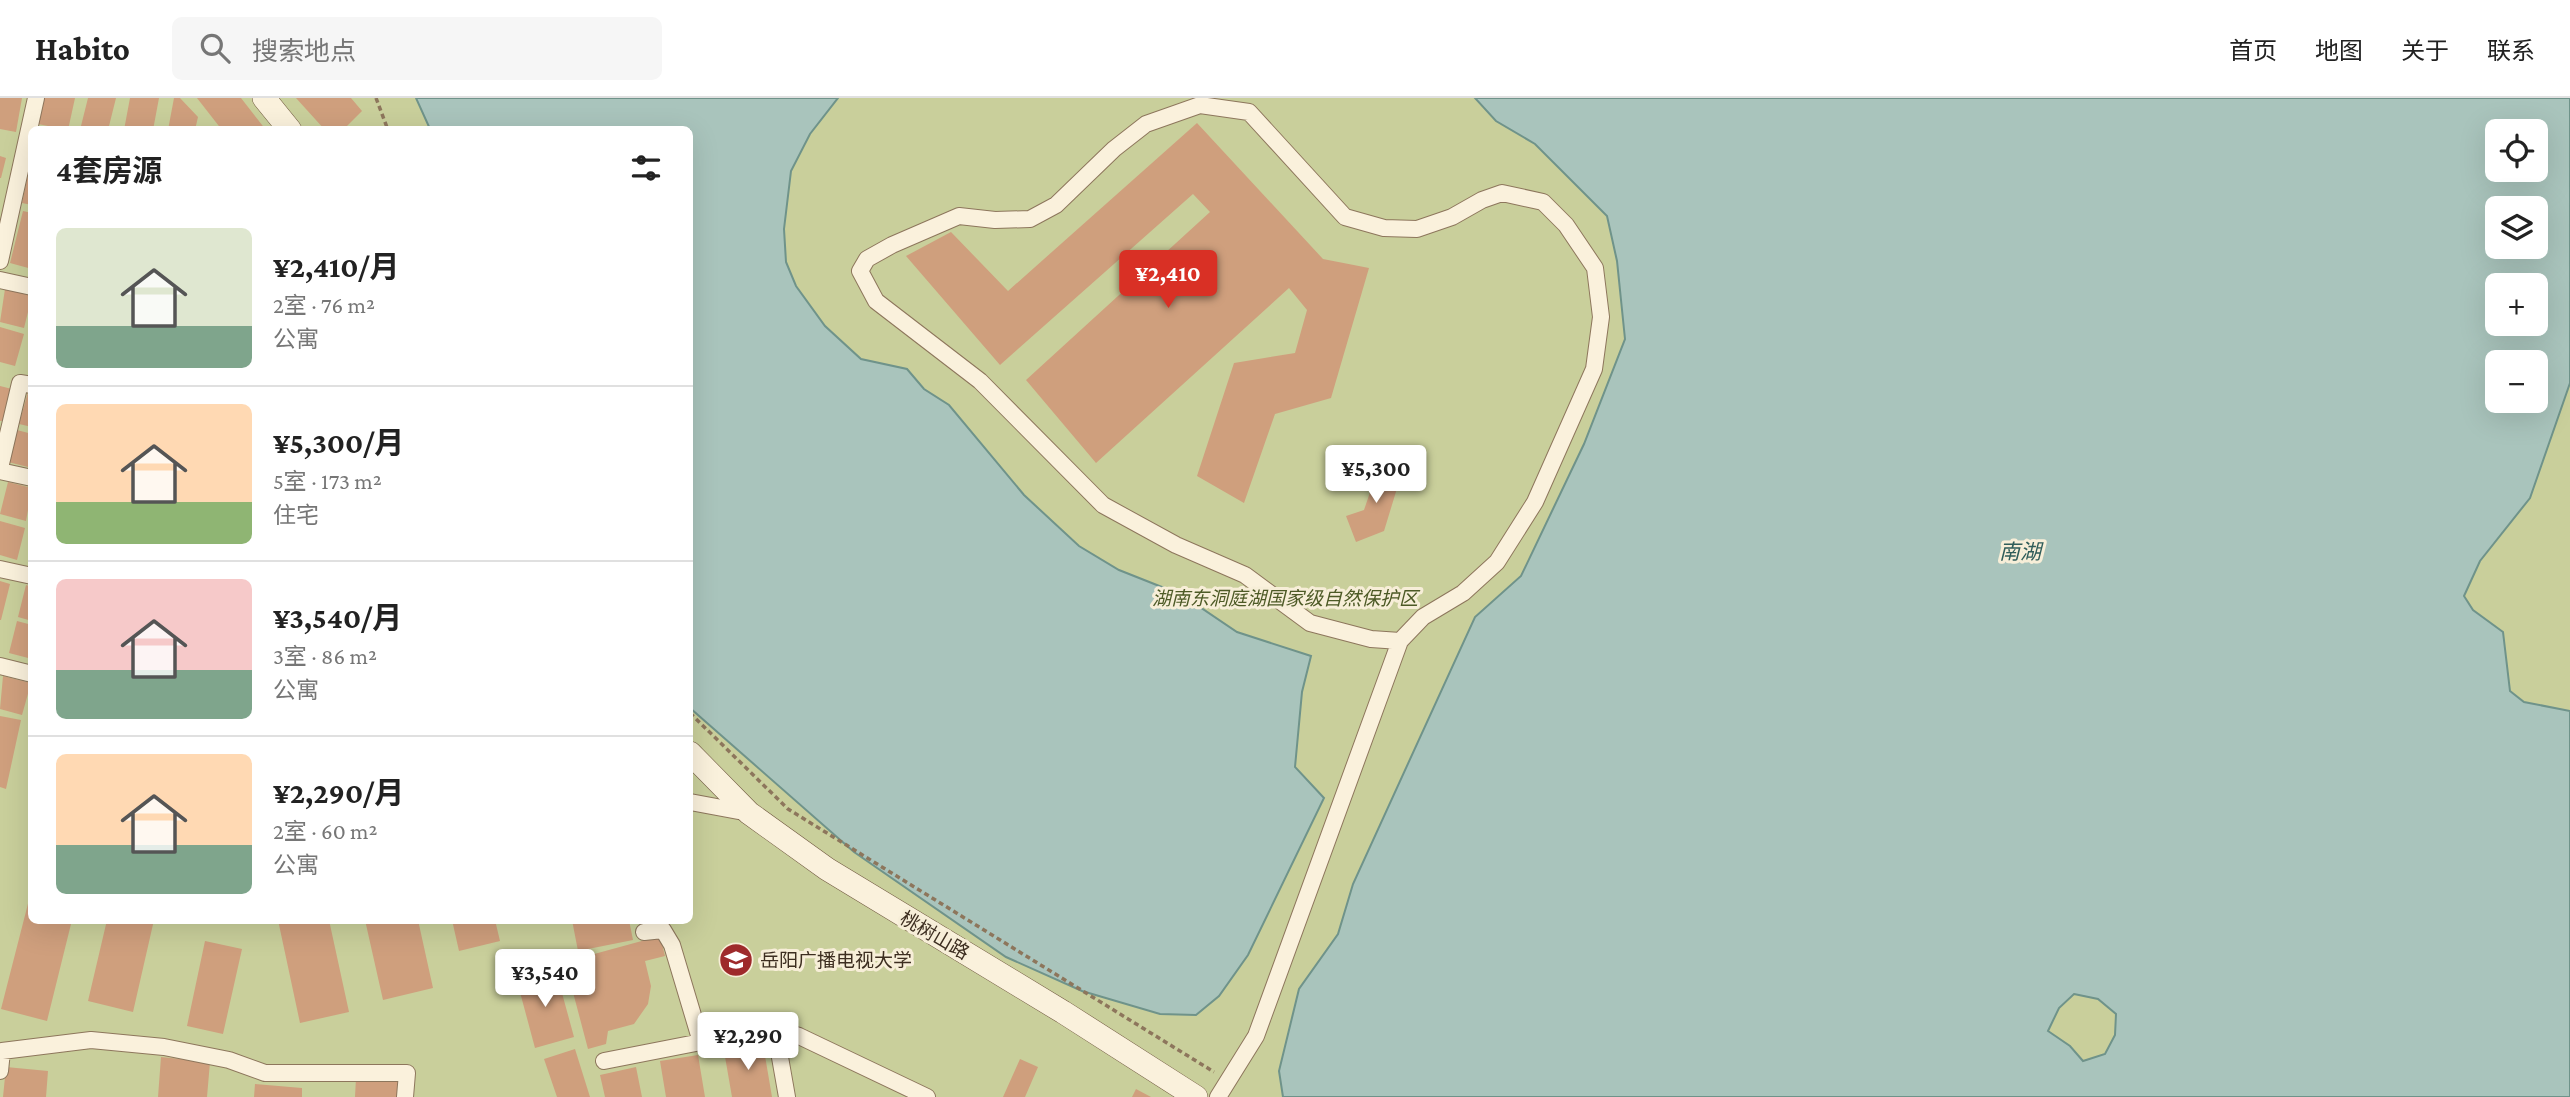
<!DOCTYPE html>
<html lang="zh">
<head>
<meta charset="utf-8">
<style>
  :root { --surface:#fff; --page:#f6f6f6; --text:#222; --muted:#767676; --line:#e0e0e0; --accent:#d93025 }
  body { margin:0; font-family:"Crimson Pro","Noto Sans SC",serif; background:var(--page); color:var(--text); height:100vh; display:flex; flex-direction:column; font-size:26px; white-space:nowrap }
  * { box-sizing:border-box; margin:0 }
  p { font-size:23px; color:var(--muted) }
  .icon { flex:none; width:38px; height:38px; fill:none; stroke:currentColor; stroke-width:2; stroke-linecap:round; stroke-linejoin:round }
  .map { position:relative; flex:1; overflow:hidden }
  .details { position:absolute; left:28px; top:28px; width:665px; height:798px; display:flex; flex-direction:column; background:var(--surface); border-radius:10px; box-shadow:0 7px 28px #0002 }
  .details>* { flex:none }
  .controls { position:absolute; left:2485px; top:21px; display:grid; gap:14px }
  .controls a { display:grid; place-items:center; width:63px; height:63px; border-radius:10px; background:var(--surface); box-shadow:0 7px 28px #0002; font-size:35px }
  .price { position:absolute; translate:-50% -60px; padding:0 16px; border-radius:7px; background:#fff; color:#222; font-size:23px; line-height:46px; filter:drop-shadow(0 2px 4px #0008) }
  .price::after { content:''; position:absolute; left:50%; top:42px; width:21px; height:16px; margin-left:-10px; background:inherit; clip-path:polygon(0 0,100% 0,50% 100%) }
  .price.on { background:var(--accent); color:#fff }
  ul { padding:0; list-style:none }
  li { display:flex; align-items:center; gap:21px; height:175px; padding:0 28px }
  li+li { border-top:2px solid var(--line) }
  li span { display:grid; place-items:center; flex:none; width:196px; height:140px; border-radius:10px; color:#555 }
  li>.icon { margin-inline-start:auto }
  span .icon { width:84px; height:84px; fill:#fffc; stroke-width:1 }
  li b { font-size:30px }
  h2 { display:flex; justify-content:space-between; align-items:center; height:84px; padding:0 28px; font-size:30px }
  header { display:flex; align-items:center; gap:42px; box-sizing:border-box; height:98px; padding:0 35px; background:var(--surface); border-bottom:2px solid var(--line) }
  header strong { font-size:33px }
  nav { display:flex; gap:38px; margin-inline-start:auto; font-size:24px }
  .search { width:490px; height:63px; background:var(--page); display:flex; align-items:center; gap:18px; box-sizing:border-box; padding:0 24px; border-radius:10px; color:var(--muted); font-size:26px }
  .map>svg:first-child { display:block }
</style>
</head>
<body>
<header>
<strong>Habito</strong>
<div class="search"><svg class="icon" aria-label="search" viewBox="0 0 24 24"><circle cx="10" cy="10" r="6"/><path d="M15 15l6 6"/></svg>搜索地点</div>
<nav><a>首页</a><a>地图</a><a>关于</a><a>联系</a></nav>
</header>
<div class="map">
<svg width="2570" height="999" viewBox="0 0 2570 999">
  <rect width="100%" height="100%" fill="#f0e4c8"/>
  <path fill="#c9cf9b" fill-rule="evenodd" d="M0,0H2570V999H0ZM32,32H690V822H32ZM2497,33H2536V72H2497ZM2497,110H2536V149H2497ZM2497,187H2536V226H2497ZM2497,264H2536V303H2497Z"/>
  <path fill="#a9c4bc" stroke="#6f938a" stroke-width="2" fill-rule="evenodd" d="M416,0H838L810,36L791,73L784,131L786,164L796,188L825,228L861,261L907,271L924,291L949,307L1024,397L1079,448L1119,472L1182,497L1237,534L1311,558L1302,594L1295,669L1324,700L1248,857L1219,898L1196,917L1160,916L1082,893L1006,859L854,754L690,610V32L430,31Z
    M1475,0H2570V285L2530,400L2480,463L2464,498L2473,512L2503,534L2510,593L2524,604L2570,613V999H1283L1279,973L1299,891L1338,836L1353,786L1475,519L1521,478L1584,346L1625,241L1617,163L1607,118L1535,46L1496,23ZM2497,33H2536V72H2497ZM2497,110H2536V149H2497ZM2497,187H2536V226H2497ZM2497,264H2536V303H2497ZM2074,896L2098,901L2116,916L2115,937L2105,956L2083,963L2070,948L2048,933L2059,910Z"/>
  <path fill="#cf9f7d" d="M0,0H22L16,34L0,31Z
    M44,0H75L68,32L38,26Z
    M88,0H116L108,32H80Z
    M130,0H159L153,32H124Z
    M174,0H180L198,19L195,32H168Z
    M197,0H241L266,32H222Z
    M296,0H351L362,13L343,32H325Z
    M1197,25L1323,161L1369,170L1331,300L1275,316L1244,405L1197,378L1234,265L1295,255L1307,212L1289,190L1096,365L1026,282L1210,114L1193,96L1000,267L906,158L951,134L1008,193Z
    M0,58L6,60L1,80H0Z
    M30,67H32V107L22,105Z
    M23,113L32,115V171L10,165Z
    M5,191L32,198L24,230L0,224Z
    M0,229L24,236L15,268L0,264Z
    M0,288L12,291L3,323H0Z
    M28,294L32,295V329L19,326Z
    M17,332L32,336V370L8,364Z
    M1379,368L1402,374L1384,433L1356,444L1346,418L1364,412Z
    M8,384L32,390L26,423L0,416Z
    M0,423L25,430L17,462L0,457Z
    M0,483L10,486L1,522H0Z
    M26,487L32,489V523L18,519Z
    M17,523L32,527V561L9,555Z
    M3,578L31,585L22,617L0,611Z
    M0,618L21,622L6,691L0,689Z
    M32,790V822H72L47,923L1,911Z
    M107,822H154L133,914L88,903Z
    M278,822H329L349,914L300,925Z
    M365,822H418L433,890L383,902Z
    M452,822H495L500,843L459,853Z
    M572,822H629L633,842L578,853Z
    M660,838L665,858L645,863L651,888L648,906L634,926L608,933L606,946L588,951L565,864Z
    M205,843L242,851L223,936L187,928Z
    M556,873L574,939L535,950L517,883Z
    M763,946L772,999H732L724,953Z
    M575,951L590,999H557L544,961Z
    M698,957L705,999H666L660,963Z
    M161,959L210,964L207,999H158Z
    M1020,961L1038,969L1025,999H1003Z
    M6,969L48,973L46,999H3Z
    M636,969L642,999H605L600,977Z
    M356,980L398,984L397,999H355Z
    M255,986L302,990V999H254Z
    M1136,991L1151,999H1132Z"/>
  <g fill="none" stroke-linecap="round" stroke-linejoin="round">
    <g stroke="#8d765c" stroke-width="18">
      <path id="street" d="M0,163L36,0
        M0,182L32,189
        M0,370L20,285L32,287
        M0,373L32,380
        M0,471L32,478
        M0,568L32,576
        M690,704L749,715
        M644,834L663,832L672,847L701,944L775,931L799,938L927,999
        M775,931L787,999
        M604,963L701,944
        M0,973L2,953L91,942L164,949L229,962L265,975H407L405,999
        M1218,999L1256,938L1400,543L1423,519L1463,495L1497,464L1535,404L1594,271L1601,219L1595,170L1566,127L1543,104L1502,95L1482,102L1452,119L1417,131L1384,130L1345,119L1249,14L1200,7L1146,26L1114,51L1056,107L1030,121L995,122L959,118L892,147L867,161L860,173L876,203L980,283L1103,407L1176,447L1245,477L1310,525L1371,541L1400,543"/>
    </g>
    <g stroke="#6f573f" stroke-width="24">
      <path id="secondary" d="M264,0L290,32
        M690,655L749,715L827,771L1063,914L1196,999"/>
    </g>
    <path stroke="#8d765c" stroke-width="3.5" stroke-dasharray="5 3.5" stroke-linecap="butt" d="M376,0L388,32
      M690,615L788,711L1214,974"/>
    <use href="#street" stroke="#faf1dc" stroke-width="16"/>
    <use href="#secondary" stroke="#faf1dc" stroke-width="23"/>
  </g>
  <defs>
    <g id="university-disc" transform="scale(1.75)"><circle r="9.5" fill="#9e2a2b" stroke="#f7eed8"/><path d="M0-5L7-2L0 1L-7-2ZM-4 1L0 2.5L4 1V4Q0 6-4 4Z" fill="#fff"/></g>
  </defs>
  <g fill-rule="evenodd">
    <use href="#university-disc" x="736" y="862"/>
  </g>
  <g text-anchor="middle" stroke-width="6" stroke-linejoin="round" paint-order="stroke">
    <g font-size="19" font-style="italic" fill="#4d5a26" stroke="#f7eed8">
      <text x="1285" y="507">湖南东洞庭湖国家级自然保护区</text>
    </g>
    <g font-size="19" fill="#3d2e20" stroke="#f7eed8">
      <text transform="translate(935 837) rotate(30)" y="7">桃树山路</text>
    </g>
    <g font-size="19" fill="#3d2e20" stroke="#f7eed8" text-anchor="start">
      <text x="760" y="869">岳阳广播电视大学</text>
    </g>
    <g font-size="21" font-style="italic" fill="#2f5d5a" stroke="#f7eed8">
      <text x="2020" y="461">南湖</text>
    </g>
  </g>
</svg>
<div class="controls">
<a><svg class="icon" aria-label="locate" viewBox="0 0 24 24"><circle cx="12" cy="12" r="6"/><path d="M12 2v4M12 18v4M2 12h4M18 12h4"/></svg></a>
<a><svg class="icon" aria-label="layers" viewBox="0 0 24 24"><path d="M12 4l9 5-9 5-9-5zM3 14l9 5 9-5"/></svg></a>
<a>+</a>
<a>−</a>
</div>
<b class="price on" style="left:1168px;top:212px">¥2,410</b>
<b class="price" style="left:1376px;top:407px">¥5,300</b>
<b class="price" style="left:545px;top:911px">¥3,540</b>
<b class="price" style="left:748px;top:974px">¥2,290</b>
<section class="details">
<h2>4套房源<svg class="icon" aria-label="filters" viewBox="0 0 24 24"><path d="M4 7h16M4 17h16"/><circle cx="9" cy="7" r="2"/><circle cx="15" cy="17" r="2"/></svg></h2>
<ul>
<li><span style="background:linear-gradient(#dfe7d0 70%,#7fa58c 0)"><svg class="icon" aria-label="home" viewBox="0 0 24 24"><path d="M3 11l9-7 9 7M6 9v11h12V9"/></svg></span><div><b>¥2,410/月</b><p>2室 · 76 m²</p><p>公寓</p></div></li>
<li><span style="background:linear-gradient(#ffd9b3 70%,#8fb573 0)"><svg class="icon" aria-label="home" viewBox="0 0 24 24"><path d="M3 11l9-7 9 7M6 9v11h12V9"/></svg></span><div><b>¥5,300/月</b><p>5室 · 173 m²</p><p>住宅</p></div></li>
<li><span style="background:linear-gradient(#f6c9c9 65%,#7fa58c 0)"><svg class="icon" aria-label="home" viewBox="0 0 24 24"><path d="M3 11l9-7 9 7M6 9v11h12V9"/></svg></span><div><b>¥3,540/月</b><p>3室 · 86 m²</p><p>公寓</p></div></li>
<li><span style="background:linear-gradient(#ffd9b3 65%,#7fa58c 0)"><svg class="icon" aria-label="home" viewBox="0 0 24 24"><path d="M3 11l9-7 9 7M6 9v11h12V9"/></svg></span><div><b>¥2,290/月</b><p>2室 · 60 m²</p><p>公寓</p></div></li>
</ul>
</section>
</div>
</body>
</html>
